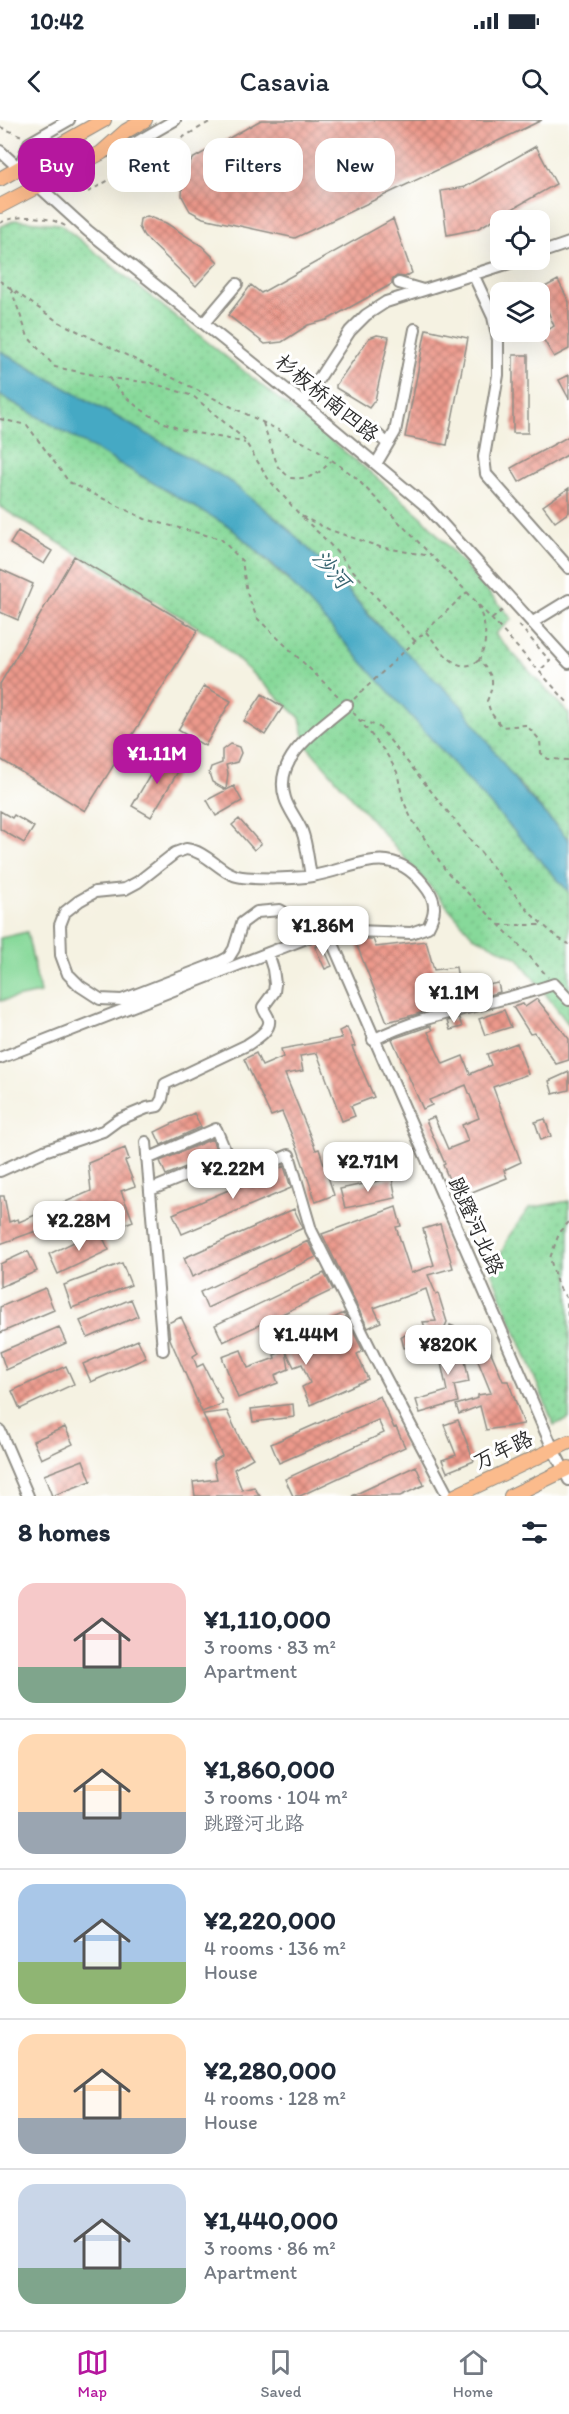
<!DOCTYPE html>
<html lang="en">
<head>
<meta charset="utf-8">
<style>
  :root { --surface:#fff; --page:#f2f2f3; --text:#1f2937; --muted:#747a83; --line:#e0e1e3; --accent:#b5179e }
  body { margin:0; font-family:Itim,"LXGW WenKai TC",sans-serif; background:var(--page); color:var(--text); height:100vh; display:flex; flex-direction:column; font-size:22px; white-space:nowrap }
  * { box-sizing:border-box; margin:0 }
  p { font-size:20px; color:var(--muted) }
  .icon { flex:none; width:33px; height:33px; fill:none; stroke:currentColor; stroke-width:2; stroke-linecap:round; stroke-linejoin:round }
  .map { position:relative; height:1376px; overflow:hidden }
  .details { display:flex; flex-direction:column; background:var(--surface); flex:1 }
  .details>* { flex:none }
  .top-card { position:absolute; left:18px; top:18px; width:534px; height:54px; display:flex; gap:12px }
  .fabs { position:absolute; left:490px; top:90px; display:grid; gap:12px }
  .fabs a { display:grid; place-items:center; width:60px; height:60px; border-radius:12px; background:var(--surface); box-shadow:0 6px 24px #0002; font-size:30px }
  .price { position:absolute; translate:-50% -51px; padding:0 14px; border-radius:12px; background:#fff; color:#222; font-size:20px; line-height:39px; filter:drop-shadow(0 2px 3px #0008) }
  .price::after { content:''; position:absolute; left:50%; top:36px; width:18px; height:14px; margin-left:-9px; background:inherit; clip-path:polygon(0 0,100% 0,50% 100%) }
  .price.active { background:var(--accent); color:#fff }
  ul { padding:0; list-style:none }
  li { display:flex; align-items:center; gap:18px; height:150px; padding:0 18px }
  li+li { border-top:2px solid var(--line) }
  li span { display:grid; place-items:center; flex:none; width:168px; height:120px; border-radius:18px; color:#555 }
  li>.icon { margin-inline-start:auto }
  span .icon { width:72px; height:72px; fill:#fffc; stroke-width:1 }
  li b { font-size:26px }
  h2 { display:flex; justify-content:space-between; align-items:center; height:72px; padding:0 18px; font-size:26px }
  .chip { padding:0 21px; border-radius:18px; background:var(--surface); box-shadow:0 6px 24px #0002; font-size:21px; line-height:54px }
  .chip.active { background:var(--accent); color:#fff }
  .status { display:flex; justify-content:space-between; align-items:center; height:42px; padding:0 30px; background:var(--surface); direction:ltr }
  .status svg { height:16px; fill:currentColor }
  header { display:flex; justify-content:space-between; align-items:center; height:78px; padding:0 18px; background:var(--surface); font-size:27px; font-weight:600 }
  .dock { display:flex; justify-content:space-around; align-items:center; height:84px; border-top:2px solid var(--line); background:var(--surface); font-size:16px; color:var(--muted) }
  .dock a { display:grid; justify-items:center; gap:3px }
  .dock .active { color:var(--accent) }
  .map>svg:first-child { display:block }
</style>
</head>
<body>
<div class="status"><b>10:42</b><svg viewBox="0 0 49 12"><path d="M0 12V9h3v3zM5 12V6h3v6zM10 12V3h3v9zM15 12V0h3v12zM26 1h20v11H26zM47 4h2v5h-2z"/></svg></div>
<header><svg class="icon" aria-label="back" viewBox="0 0 24 24"><path d="M15 5l-7 7 7 7"/></svg>Casavia<svg class="icon" aria-label="search" viewBox="0 0 24 24"><circle cx="10" cy="10" r="6"/><path d="M15 15l6 6"/></svg></header>
<div class="map">
<svg width="569" height="1376" viewBox="0 0 569 1376">
  <defs>
    <pattern id="grass-dots" width="8" height="8" patternUnits="userSpaceOnUse" patternTransform="scale(1.5)"><rect width="8" height="8" fill="#87d99a"/><path d="M2 2h.1M6 6h.1" fill="none" stroke="#75ba85" stroke-width="1.8" stroke-linecap="round"/></pattern>
    <pattern id="building-cross-hatch" width="8" height="8" patternUnits="userSpaceOnUse" patternTransform="scale(1.5)"><rect width="8" height="8" fill="#ec998b"/><path d="M0 0l8 8M0 8l8-8" fill="none" stroke="#bf7d72"/></pattern>
  </defs>
  <rect width="100%" height="100%" fill="#fff"/>
  <filter id="ink" filterUnits="userSpaceOnUse"><feTurbulence type="fractalNoise" baseFrequency=".0167" numOctaves="2"/><feDisplacementMap in="SourceGraphic" scale="12" xChannelSelector="R" yChannelSelector="G"/><feConvolveMatrix kernelMatrix="1 2 1 2 8 2 1 2 1" color-interpolation-filters="sRGB"/></filter>
  <filter id="wash" filterUnits="userSpaceOnUse"><feTurbulence type="fractalNoise" baseFrequency=".008" numOctaves="4" result="noise"/><feDisplacementMap in="SourceGraphic" scale="24" xChannelSelector="R" yChannelSelector="G"/><feGaussianBlur stdDeviation="1.35" result="paint"/><feColorMatrix in="noise" values="0 0 0 0 0 0 0 0 0 0 0 0 0 0 0 0 0 1.4 0 .05"/><feComposite in="paint" operator="in"/></filter>
  <g filter="url(#wash)">
    <rect width="100%" height="100%" fill="#f5f2e2"/>
    <path fill="url(#grass-dots)" stroke="#598262" stroke-width="1.5" d="M15,100L60,104L370,352L423,398L512,499L495,514L569,594V720L330,450L282,403L227,359L0,231V107Z
      M0,275L230,407L303,475L569,772V905L518,838L473,816L306,625L300,598L211,515L0,387Z
      M569,1081V1299L554,1305L492,1154L509,1116L529,1088Z"/>
    <path fill="#87d99a" stroke="#598262" stroke-width="1.5" d="M27,812L40,873L0,881V818Z"/>
    <path fill="#45a9c4" stroke="#386a78" stroke-width="1.5" d="M0,231L227,359L282,403L330,450L372,499L461,585L521,668L569,720V772L283,454L230,407L0,275Z"/>
    <g id="blocks">
      <path fill="url(#building-cross-hatch)" d="M261,0H542L295,118L203,98L190,91L182,76L183,56L192,39Z
        M536,26L556,64L477,109L447,115L441,71L465,67Z
        M147,96L166,103L202,126L218,142L196,166L144,116L139,107L140,99Z
        M393,99L412,153L405,157L397,156L392,160V164L327,200L308,205L282,222L265,224L228,195L251,165L261,173Z
        M558,160L569,182V229L554,237L539,212H545L554,206L540,172L537,171Z
        M426,209L468,218L447,325L405,317Z
        M377,215L389,217L375,280L369,288L336,268V265L369,218Z
        M513,235H528V313H513Z
        M569,255V279L559,260Z
        M569,316V334L519,362L511,348Z
        M569,368V392L555,402L543,386Z
        M18,411L52,431L44,444L10,424Z
        M74,436L198,510L85,691L0,639V564Z
        M0,449L33,464L18,500L0,492Z
        M204,566L231,581L205,626L178,610Z
        M262,574L283,587L265,615L244,601Z
        M230,624L239,627L241,633L237,642L226,645L228,653L226,670L212,662L209,653L211,647L222,643V630Z
        M163,633L182,645L151,697L132,686Z
        M234,666L242,681L216,696L207,680Z
        M0,691L12,698L14,695L34,707L24,723L0,709Z
        M239,699L261,724L254,730L232,705Z
        M366,819H373L376,827L426,821L434,850L456,847L460,870L498,863L500,872L387,902L356,823Z
        M322,824L332,846L325,849L315,827Z
        M537,879L569,919V940L556,944L535,913L530,914L513,887L523,884L525,887Z
        M504,890L511,907L485,915L479,899Z
        M459,898L462,907L450,910L447,901Z
        M430,906L432,910L428,912L443,944L463,936L470,954L491,945L487,934L517,923L528,954L493,967L521,1042L504,1050L507,1058L457,1078L443,1045L445,1044L426,1000L434,997L448,1029L468,1021L462,1005L479,998L466,965L429,980L432,985L423,989L392,919Z
        M347,907L355,926L352,927L374,977L351,986L355,996L342,1001L317,933L300,936L303,951L285,954L316,1030L319,1029L334,1075L316,1082L298,1030L282,992L271,996L244,939L256,933L262,946L283,937L281,929L342,918L339,911Z
        M569,952V970L553,974L549,961Z
        M194,993L201,1007L161,1025L155,1012Z
        M545,999L551,1016L541,1020L535,1002Z
        M212,1019L218,1034L166,1055L160,1041Z
        M125,1028L129,1039L125,1041L135,1066L121,1071L133,1101L107,1111L98,1088L37,1114L36,1111L0,1124V1076H4L9,1102L18,1099L19,1102L91,1071L88,1043Z
        M284,1046L291,1068L182,1114L173,1094Z
        M392,1058L396,1078L345,1088L340,1069Z
        M396,1087L401,1106L396,1107L411,1153L434,1145L423,1109L440,1104L453,1148L428,1155L436,1174L438,1173L447,1202L444,1209L426,1210L423,1202L436,1201L426,1169L374,1188L381,1202L368,1208L322,1114Z
        M294,1089L303,1108L192,1157L184,1138Z
        M99,1110L109,1130L58,1154L49,1134Z
        M308,1121L316,1137L207,1188L200,1172Z
        M28,1131L37,1151L0,1167V1144Z
        M122,1143L131,1165L72,1188L64,1165Z
        M324,1153L333,1170L223,1222L215,1205Z
        M45,1168L54,1190L0,1213V1187Z
        M131,1179L138,1196L88,1218L80,1201Z
        M344,1193L363,1231L357,1234L368,1259L310,1285L302,1267L310,1263L302,1244L294,1247L286,1231L289,1249L275,1255L278,1263L238,1278L222,1237L241,1230L248,1248L275,1238L274,1235L319,1216L323,1226L340,1219L331,1199Z
        M181,1197L198,1233L193,1236L197,1247L203,1244L222,1281V1284L202,1292L170,1219L168,1203Z
        M450,1205L458,1208L461,1236L464,1235L469,1262L454,1265L458,1282L420,1293L416,1280L447,1271L441,1243L448,1242Z
        M59,1207L66,1223L6,1250L0,1232Z
        M419,1212L422,1225L404,1228L401,1216Z
        M138,1220L146,1238L91,1262L83,1244Z
        M488,1225L503,1261H508L524,1304L486,1310L480,1286L459,1294L456,1285L478,1278V1275L491,1273L474,1231Z
        M66,1246L74,1264L20,1289L12,1271Z
        M380,1276L394,1308L396,1307L405,1327L300,1376H293L285,1359L384,1313L378,1300L279,1343L271,1324Z
        M293,1284L294,1297L253,1302L251,1289Z
        M227,1291L241,1321L253,1338L234,1349L242,1370L254,1367L260,1376H195L193,1362L217,1359L213,1341L222,1336L203,1294Z
        M458,1300L474,1341L447,1352L442,1340L456,1335L444,1305Z
        M65,1307L73,1324L41,1339L33,1321Z
        M83,1340L91,1361L52,1376L44,1355Z
        M416,1346L424,1365L400,1376H352Z"/>
    </g>
  </g>
  <g filter="url(#ink)">
    <use href="#blocks" fill-opacity="0" stroke="#908e86" stroke-width="1.5"/>
    <g fill="none" stroke-linecap="round" stroke-linejoin="round">
      <g stroke="#908e86" stroke-width="14">
        <path id="minor" d="M0,31L88,111L303,283L427,387L569,543
          M104,32L135,23L175,0
          M19,49L29,23L69,0
          M540,133L569,123
          M473,154L493,197L498,220V255L484,337L486,354L569,448
          M399,163L423,170
          M204,203L237,164
          M303,283L350,211L366,195L386,182L519,140
          M371,309L388,324
          M376,344L395,312L415,209
          M533,502L569,480
          M186,729C208,731 221,755 242,757C259,759 295,759 312,756C359,748 392,719 428,770C437,783 435,794 428,807L411,813L327,810L310,807L280,790L257,792L242,803L234,829L229,837L220,842L122,880L100,879L80,866L68,854L61,835L60,805L65,792L79,781L95,772L125,769L138,762L175,733Z
          M311,756C308,741 307,724 302,711C297,699 288,689 285,678C272,637 320,608 347,585
          M373,920C429,891 495,885 554,864L569,880
          M0,938L327,810L553,1329L569,1360
          M146,1022L163,1230
          M228,1038L243,1054L289,1035L311,1110L374,1236L448,1376
          M147,1039L216,1009L228,1038L150,1070
          M0,1051L44,1031L103,1011L118,1000L147,988L158,986L162,979L165,964L247,925C254,920 271,911 269,900C268,895 264,892 263,887L274,872L275,864L273,849L268,833
          M0,1311L28,1376"/>
      </g>
      <g stroke="#908e86" stroke-width="16">
        <path id="major" d="M0,59L104,0
          M0,86L101,33L126,11L145,0
          M455,1376L569,1322
          M511,1376L569,1348"/>
      </g>
      <path stroke="#908e86" stroke-width="2" stroke-dasharray="4.5 4.5" stroke-linecap="butt" d="M0,7L22,16
        M88,72L213,0
        M0,103C17,93 53,96 68,108
        M0,161L57,201L315,328L354,356L467,472L569,584
        M11,169L28,217L55,247L109,258L152,263L193,276L243,318L269,360L301,396L330,410L380,427L430,436
        M109,258C124,279 147,296 172,306C194,315 222,316 245,323
        M0,299L27,305L69,362L145,399L221,419L242,441L247,473L257,498L339,577
        M263,303L278,347L290,358C311,359 317,356 331,341
        M303,398L326,420L415,521
        M478,485C486,506 489,520 479,540C493,557 496,559 487,581L491,593L502,607L526,605L540,620L541,633L548,639L569,640
        M492,499L505,488
        M519,505L550,541L539,551
        M426,512C440,528 457,558 479,540
        M354,579L467,472
        M353,592L386,633L397,652L403,680L411,698L446,751L520,826L548,857
        M361,600L379,607L530,793L558,818L569,824
        M499,805H544
        M569,1102L560,1111L550,1138L557,1164L567,1179L569,1216"/>
      <use href="#minor" stroke="#fff" stroke-width="10"/>
      <use href="#major" stroke="#fbbb8c" stroke-width="14"/>
    </g>
  </g>
  <g text-anchor="middle" stroke-width="6" stroke-linejoin="round" paint-order="stroke">
    <g font-size="21" fill="#2b2b2b" stroke="#fff">
      <text transform="translate(327 278) rotate(39)" y="7">杉板桥南四路</text>
      <text transform="translate(476 1106) rotate(66)" y="7">跳蹬河北路</text>
      <text transform="translate(503 1330) rotate(-25)" y="7">万年路</text>
    </g>
    <g font-size="22" font-style="italic" fill="#376470" stroke="#fff">
      <text transform="translate(332 449) rotate(48)" y="8">沙河</text>
    </g>
  </g>
</svg>
<div class="fabs">
<a><svg class="icon" aria-label="locate" viewBox="0 0 24 24"><circle cx="12" cy="12" r="6"/><path d="M12 2v4M12 18v4M2 12h4M18 12h4"/></svg></a>
<a><svg class="icon" aria-label="layers" viewBox="0 0 24 24"><path d="M12 4l9 5-9 5-9-5zM3 14l9 5 9-5"/></svg></a>
</div>
<b class="price active" style="left:157px;top:665px">¥1.11M</b>
<b class="price" style="left:323px;top:837px">¥1.86M</b>
<b class="price" style="left:454px;top:904px">¥1.1M</b>
<b class="price" style="left:368px;top:1073px">¥2.71M</b>
<b class="price" style="left:233px;top:1080px">¥2.22M</b>
<b class="price" style="left:79px;top:1132px">¥2.28M</b>
<b class="price" style="left:306px;top:1246px">¥1.44M</b>
<b class="price" style="left:448px;top:1256px">¥820K</b>
<div class="top-card">
<a class="chip active">Buy</a>
<a class="chip">Rent</a>
<a class="chip">Filters</a>
<a class="chip">New</a>
</div>
</div>
<section class="details">
<h2>8 homes<svg class="icon" aria-label="filters" viewBox="0 0 24 24"><path d="M4 7h16M4 17h16"/><circle cx="9" cy="7" r="2"/><circle cx="15" cy="17" r="2"/></svg></h2>
<ul>
<li><span style="background:linear-gradient(#f6c9c9 70%,#7fa58c 0)"><svg class="icon" aria-label="home" viewBox="0 0 24 24"><path d="M3 11l9-7 9 7M6 9v11h12V9"/></svg></span><div><b>¥1,110,000</b><p>3 rooms · 83 m²</p><p>Apartment</p></div></li>
<li><span style="background:linear-gradient(#ffd9b3 65%,#9aa5b1 0)"><svg class="icon" aria-label="home" viewBox="0 0 24 24"><path d="M3 11l9-7 9 7M6 9v11h12V9"/></svg></span><div><b>¥1,860,000</b><p>3 rooms · 104 m²</p><p>跳蹬河北路</p></div></li>
<li><span style="background:linear-gradient(#a9c7e8 65%,#8fb573 0)"><svg class="icon" aria-label="home" viewBox="0 0 24 24"><path d="M3 11l9-7 9 7M6 9v11h12V9"/></svg></span><div><b>¥2,220,000</b><p>4 rooms · 136 m²</p><p>House</p></div></li>
<li><span style="background:linear-gradient(#ffd9b3 70%,#9aa5b1 0)"><svg class="icon" aria-label="home" viewBox="0 0 24 24"><path d="M3 11l9-7 9 7M6 9v11h12V9"/></svg></span><div><b>¥2,280,000</b><p>4 rooms · 128 m²</p><p>House</p></div></li>
<li><span style="background:linear-gradient(#c9d6e8 70%,#7fa58c 0)"><svg class="icon" aria-label="home" viewBox="0 0 24 24"><path d="M3 11l9-7 9 7M6 9v11h12V9"/></svg></span><div><b>¥1,440,000</b><p>3 rooms · 86 m²</p><p>Apartment</p></div></li>
</ul>
</section>
<nav class="dock">
<a class="active"><svg class="icon" aria-label="map" viewBox="0 0 24 24"><path d="M3 6l6-2 6 2 6-2v14l-6 2-6-2-6 2zM9 4v14M15 6v14"/></svg>Map</a>
<a><svg class="icon" aria-label="saved" viewBox="0 0 24 24"><path d="M7 4h10v16l-5-4-5 4z"/></svg>Saved</a>
<a><svg class="icon" aria-label="home" viewBox="0 0 24 24"><path d="M3 11l9-7 9 7M6 9v11h12V9"/></svg>Home</a>
</nav>
</body>
</html>
